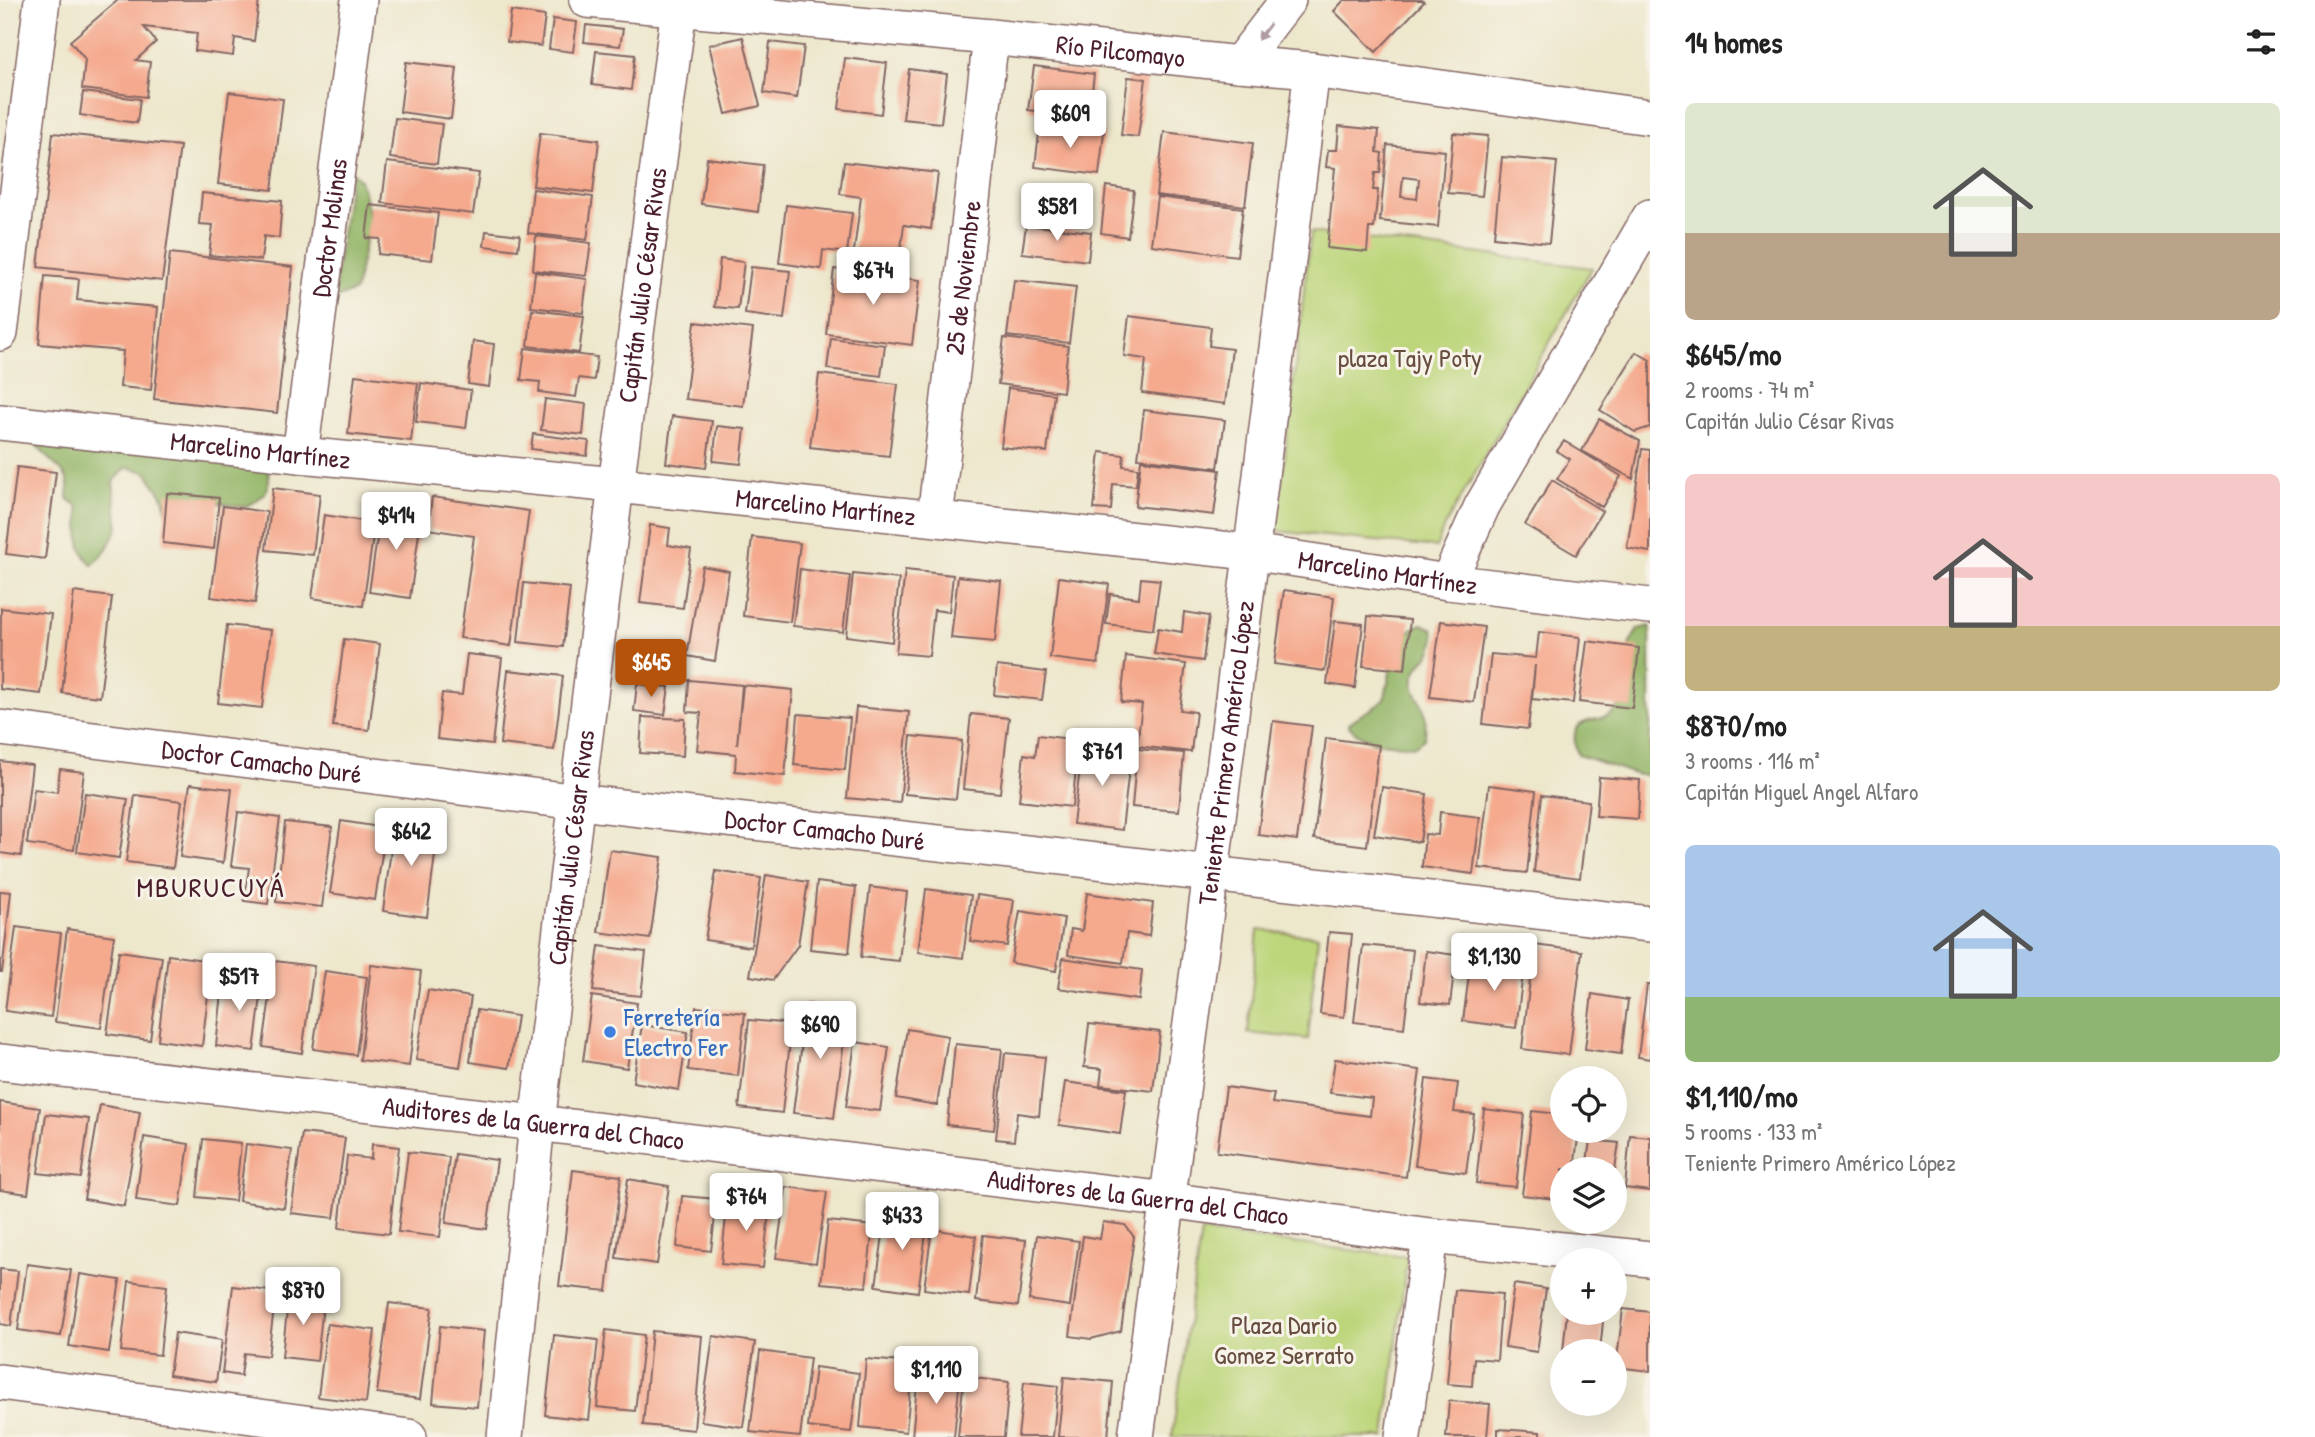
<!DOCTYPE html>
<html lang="en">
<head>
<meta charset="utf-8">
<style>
  :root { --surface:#fff; --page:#f2f2f2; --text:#222; --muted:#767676; --accent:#b45309 }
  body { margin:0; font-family:"Patrick Hand",sans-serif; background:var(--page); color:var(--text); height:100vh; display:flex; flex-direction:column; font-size:26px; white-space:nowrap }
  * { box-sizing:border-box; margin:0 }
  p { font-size:23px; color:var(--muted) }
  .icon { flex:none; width:38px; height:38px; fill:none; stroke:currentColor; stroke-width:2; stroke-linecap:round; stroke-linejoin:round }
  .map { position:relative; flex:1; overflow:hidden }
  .side { display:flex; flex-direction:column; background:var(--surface); width:665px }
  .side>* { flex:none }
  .tools { position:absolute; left:1550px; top:1066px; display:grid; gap:14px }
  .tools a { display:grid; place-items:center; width:77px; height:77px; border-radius:50%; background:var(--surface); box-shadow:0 7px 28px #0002; font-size:35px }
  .price { position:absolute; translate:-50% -60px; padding:0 16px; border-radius:7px; background:#fff; color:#222; font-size:23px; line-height:46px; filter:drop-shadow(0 2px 4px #0008) }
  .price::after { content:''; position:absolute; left:50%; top:42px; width:21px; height:16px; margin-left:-10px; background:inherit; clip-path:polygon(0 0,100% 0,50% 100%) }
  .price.active { background:var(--accent); color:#fff }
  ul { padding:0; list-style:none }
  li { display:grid; align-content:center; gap:14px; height:371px; padding:0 35px }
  li span { display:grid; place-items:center; height:217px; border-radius:10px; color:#555 }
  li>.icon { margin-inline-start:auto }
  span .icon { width:126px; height:126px; fill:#fffc; stroke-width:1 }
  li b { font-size:30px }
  h2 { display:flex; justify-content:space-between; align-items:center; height:84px; padding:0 35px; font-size:30px }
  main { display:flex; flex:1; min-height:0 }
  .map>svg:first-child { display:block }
</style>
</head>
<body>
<main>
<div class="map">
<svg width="1650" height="1437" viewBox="0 0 1650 1437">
  <rect width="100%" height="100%" fill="#f7f3e8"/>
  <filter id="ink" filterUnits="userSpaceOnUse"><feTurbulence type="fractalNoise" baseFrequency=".0143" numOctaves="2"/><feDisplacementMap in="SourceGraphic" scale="14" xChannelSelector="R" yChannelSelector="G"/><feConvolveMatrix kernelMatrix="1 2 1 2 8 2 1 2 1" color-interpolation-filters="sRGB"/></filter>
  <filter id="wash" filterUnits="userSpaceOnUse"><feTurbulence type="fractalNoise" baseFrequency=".00686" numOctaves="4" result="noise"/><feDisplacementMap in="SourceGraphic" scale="28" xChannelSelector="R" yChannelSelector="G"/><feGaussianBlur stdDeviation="1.57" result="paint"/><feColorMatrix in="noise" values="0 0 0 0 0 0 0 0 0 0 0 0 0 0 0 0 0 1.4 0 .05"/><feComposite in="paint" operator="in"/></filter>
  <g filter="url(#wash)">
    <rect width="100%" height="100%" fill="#ede7cc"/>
    <path fill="#bdd67b" stroke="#847a53" stroke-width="2" d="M1311,232L1592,268L1443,529L1436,547L1276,531Z
      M1258,930L1318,936L1308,1039L1248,1033Z
      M1201,1232L1407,1257L1385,1437H1172Z"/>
    <path fill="#96b76b" stroke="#706b4b" stroke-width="2" d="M351,171L360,180L364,192L371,223L365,243L355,291L333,299Z
      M26,432L267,455L269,481L265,493L255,502L244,507L220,503L167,514L163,497L146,472L127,467L113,482L118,528L105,552L92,565C73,545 82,531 78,506L68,499C70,473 64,474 48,458C40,450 33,440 26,432Z
      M1422,624L1433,629C1440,657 1418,657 1414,679C1411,692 1421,698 1424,710C1427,718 1425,729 1425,738L1415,746C1388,743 1367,747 1348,725C1358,713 1376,710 1384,699C1386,695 1387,688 1388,683C1393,658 1395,634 1422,624Z
      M1650,626V775H1638L1578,755C1563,709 1601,728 1617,709C1630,695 1623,667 1628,649C1629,642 1635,636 1638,629Z"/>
    <g id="blocks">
      <path fill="#f5a98d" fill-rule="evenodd" d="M118,0H259L254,41L235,38L233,56L195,51L197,33L144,27L156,42L136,60L150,62L146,97L82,89L85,59L70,41Z
        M1344,0H1422L1424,2L1376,52L1334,11Z
        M511,11L545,16L541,46L507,42Z
        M553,19L577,22L573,52L549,49Z
        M586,25L623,29L620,46L584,42Z
        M743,37L760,106L726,114L709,45Z
        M770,42L804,46L797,98L764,93Z
        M596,51L635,55L631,90L592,85Z
        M845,58L887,63L881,114L839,109Z
        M406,62L457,68L451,119L400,112Z
        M1034,66L1094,74L1089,117L1028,110Z
        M909,69L947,74L941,123L903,119Z
        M1128,77L1146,79L1138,137L1121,135Z
        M83,92L140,99L137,123L80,115Z
        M229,92L283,99L272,190L218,184Z
        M395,118L442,124L437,164L390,158Z
        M1040,124L1104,132L1099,175L1035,167Z
        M1339,126L1379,130L1377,152L1382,153L1380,173H1375L1373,190H1378L1374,228H1369L1367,252L1327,248L1335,168L1326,167L1328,150H1337Z
        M1164,132L1253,143L1245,206L1156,195Z
        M53,133L180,146L162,281L38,267Z
        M540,133L599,140L593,193L533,186Z
        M1453,133L1488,136L1482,196L1448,193Z
        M1387,145L1445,151L1438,227L1380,221ZM1403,177L1419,179L1417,199L1401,197Z
        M1502,157L1557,162L1549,243L1494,237Z
        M707,158L763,165L758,212L701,204Z
        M387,162L479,173L473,214L382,203Z
        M844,162L938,173L931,229L904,225L899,264L853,259L861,197L840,194Z
        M1106,186L1134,190L1128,237L1101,233Z
        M533,189L593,197L587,240L528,233Z
        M202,193L282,201L279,238L264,236L261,260L209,255L213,225L199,224Z
        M1157,197L1243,208L1237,256L1151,245Z
        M370,205L438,213L432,260L378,254L380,239L366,238Z
        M786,205L852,213L847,253L823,250L821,269L779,263Z
        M1026,225L1091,232L1088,261L1022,253Z
        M486,231L520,235L518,250L484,246Z
        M536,236L591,243L586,276L533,270Z
        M170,253L293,267L277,413L154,399Z
        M720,259L744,262L738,309L715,307Z
        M751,267L790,271L784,319L745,314Z
        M834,269L920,280L912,345L826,334Z
        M535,272L587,279L583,313L531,307Z
        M45,276L79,279L77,300L158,307L151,390L120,387L123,351L39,344Z
        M1014,280L1076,287L1069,343L1007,336Z
        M532,310L584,316L579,353L528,346Z
        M1129,316L1211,327L1209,346L1232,349L1225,404L1142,393L1146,359L1124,356Z
        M695,322L753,329L743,406L685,399Z
        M831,338L885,345L881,376L827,369Z
        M1004,338L1068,346L1063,392L998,384Z
        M473,341L494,344L489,387L468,384Z
        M525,348L597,357L594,380L579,378L576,397L539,392L540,382L521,380Z
        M1636,352L1650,360V427L1635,432L1600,410Z
        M819,374L898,384L889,456L810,447Z
        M355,375L418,383L411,441L348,434Z
        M421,383L471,390L466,428L416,422Z
        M1008,388L1054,394L1047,452L1001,447Z
        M545,399L586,404L583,435L541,430Z
        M1144,410L1225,420L1218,468L1138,458Z
        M672,416L712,421L706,468L666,463Z
        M1599,419L1640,441L1633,479L1582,451Z
        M717,426L745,429L741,464L713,461Z
        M533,434L589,441L587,456L531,449Z
        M1564,441L1621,476L1602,507L1557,479L1570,459L1557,451Z
        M1642,449L1650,450V552L1627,548Z
        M1100,452L1124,455L1123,466L1138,468L1136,486L1113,484L1111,510L1094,509Z
        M1141,460L1220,470L1214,515L1135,506Z
        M17,467L56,472L45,559L6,554Z
        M1552,480L1602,511L1576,555L1525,525Z
        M273,488L320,494L313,555L266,550Z
        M167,493L219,498L214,549L163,543Z
        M432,497L529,511L511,646L460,638L474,536L428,529Z
        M382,505L422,511L410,598L369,592Z
        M223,506L267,512L255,603L211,597Z
        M324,515L375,523L363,606L312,598Z
        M650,525L670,528L668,545L691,549L683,608L640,603Z
        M752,537L800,543L790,622L743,616Z
        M702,566L729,571L715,661L687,656Z
        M800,569L850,576L843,632L793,626Z
        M905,570L953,575L949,612L934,610L929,656L896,653Z
        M853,574L899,579L892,642L846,636Z
        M958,576L1001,581L995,642L951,638Z
        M1059,577L1109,584L1098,664L1050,658Z
        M1141,578L1160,580L1153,630L1106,624L1110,594L1139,598Z
        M524,583L570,588L563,647L518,642Z
        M1284,590L1334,597L1325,671L1274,664Z
        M74,592L112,597L100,697L62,693Z
        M1,608L51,614L41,694L0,689Z
        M1184,612L1209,616L1203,661L1154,654L1158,628L1182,632Z
        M1368,616L1410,620L1405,670L1363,666Z
        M1335,621L1363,624L1355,688L1327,684Z
        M1441,621L1484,627L1474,702L1430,697Z
        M227,625L271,630L262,708L218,703Z
        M1539,632L1580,637L1573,703L1532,699L1535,665L1528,729L1483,724L1491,654L1536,658Z
        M344,639L380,644L369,730L333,726Z
        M1587,641L1639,648L1632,708L1579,702Z
        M467,654L502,658L492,745L437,739L442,693L462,695Z
        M1126,656L1186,664L1180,710L1196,712L1191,752L1137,746L1142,704L1121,702Z
        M997,666L1046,672L1042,700L994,695Z
        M508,670L563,676L554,750L500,744Z
        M689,680L742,685L737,745L743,685L793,690L785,776L735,771L736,754L697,750L701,713L687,712Z
        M637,684L669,687L665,715L634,711Z
        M856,707L909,712L900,803L847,798Z
        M798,714L850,718L845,770L794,765Z
        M971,714L1009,718L1000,793L963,789Z
        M642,717L685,719L683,756L640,753Z
        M1273,721L1312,726L1297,840L1258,835Z
        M1038,735L1079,740L1072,807L1019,801L1024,754L1035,756Z
        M911,736L962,741L956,799L905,794Z
        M1326,738L1379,745L1367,846L1314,839Z
        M1083,745L1131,751L1122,830L1073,824Z
        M1137,749L1184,753L1179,811L1132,807Z
        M0,761L32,765L21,856L0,853Z
        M60,769L84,772L74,850L27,844L34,789L57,792Z
        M1599,777L1640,780L1638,819L1596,816Z
        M190,784L232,789L223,863L180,857Z
        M1489,785L1536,791L1527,873L1479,868Z
        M1382,787L1427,794L1420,842L1374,835Z
        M85,793L128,799L119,858L77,852Z
        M135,795L182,801L173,868L126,862Z
        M1542,795L1589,801L1580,878L1534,872Z
        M238,812L280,818L268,904L244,901L249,868L231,866Z
        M1440,812L1480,817L1473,874L1422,867L1425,834L1438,835Z
        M395,819L439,824L427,917L383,911Z
        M341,821L386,828L375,900L330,893Z
        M285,822L332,827L322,907L276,902Z
        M610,850L662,857L650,939L598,932Z
        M716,871L761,878L751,947L705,940Z
        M766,875L808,882L798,945L773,980L750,976Z
        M817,882L856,887L849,953L810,949Z
        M870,887L907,892L899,961L861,957Z
        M926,889L971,895L963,958L918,952Z
        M0,891L11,892L2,972H0Z
        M1087,893L1153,903L1149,936L1127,933L1123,963L1068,955L1071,929L1082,931Z
        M977,895L1014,900L1007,946L970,941Z
        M1020,911L1064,918L1056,971L1011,963Z
        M16,927L61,933L51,1017L5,1011Z
        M67,929L114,936L101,1028L55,1022Z
        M1329,932L1352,934L1344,1017L1320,1014Z
        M1363,945L1413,950L1404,1028L1354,1022Z
        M1534,945L1582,951L1569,1055L1522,1049Z
        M599,946L646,952L641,996L593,991Z
        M119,951L162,957L150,1040L107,1034Z
        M1426,951L1456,955L1450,1005L1420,1002Z
        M168,955L212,961L202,1046L158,1040Z
        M1063,958L1142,970L1139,1000L1058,988Z
        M1471,959L1524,966L1516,1028L1463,1021Z
        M275,961L314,966L302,1053L263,1047Z
        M371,965L421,971L409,1066L360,1060Z
        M325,971L367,977L356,1055L313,1049Z
        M224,976L263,981L254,1051L216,1046Z
        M1647,985H1650V1059L1638,1057Z
        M428,990L471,997L460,1067L416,1060Z
        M1592,994L1628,1000L1621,1054L1585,1049Z
        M592,996L637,1003L627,1068L583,1061Z
        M807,1004L848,1010L834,1118L793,1113Z
        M696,1007L745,1013L738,1076L688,1070Z
        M477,1010L517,1016L509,1068L470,1062Z
        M749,1020L792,1024L782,1113L739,1108Z
        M1089,1024L1160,1032L1153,1091L1100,1085L1102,1069L1084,1067Z
        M642,1025L688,1032L679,1090L633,1082Z
        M907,1029L948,1036L937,1105L896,1098Z
        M855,1042L889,1047L880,1111L846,1107Z
        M955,1044L1002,1049L994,1130L947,1125Z
        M1005,1053L1045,1057L1039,1116L1017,1113L1014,1141L996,1139Z
        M1335,1059L1420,1070L1406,1177L1217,1152L1226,1087L1274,1094L1272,1103L1370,1116L1372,1098L1330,1093Z
        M1426,1079L1458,1083L1454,1112L1474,1114L1466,1173L1415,1166Z
        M1065,1082L1126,1090L1120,1134L1059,1125Z
        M1561,1095L1563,1130H1579L1574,1169H1563V1200L1522,1195L1532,1111L1559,1114Z
        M0,1102L40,1108L28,1194L0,1190Z
        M100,1105L140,1112L124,1206L84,1199Z
        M1484,1109L1524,1114L1516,1187L1476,1183Z
        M46,1114L89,1119L81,1178L38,1173Z
        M302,1133L345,1138L334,1218L291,1213Z
        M1630,1135L1650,1137V1191L1625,1188Z
        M144,1137L189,1144L180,1206L136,1200Z
        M203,1139L241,1143L235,1201L197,1197Z
        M1590,1140L1619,1143L1615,1169H1586Z
        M246,1144L292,1150L284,1208L239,1201Z
        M372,1144L399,1147L389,1234L339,1228L347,1156L371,1159Z
        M408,1152L449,1157L440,1237L398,1232Z
        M455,1154L497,1160L487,1229L446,1223Z
        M573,1170L621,1176L607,1291L559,1286Z
        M628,1179L669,1186L657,1264L616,1258Z
        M786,1187L827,1192L816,1263L776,1258Z
        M682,1196L717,1199L711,1251L677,1247Z
        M728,1198L770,1202L763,1268L721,1264Z
        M886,1213L928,1219L918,1292L876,1286Z
        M828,1221L873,1226L866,1287L821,1283Z
        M1103,1222L1125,1225L1134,1237L1121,1331L1091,1339L1070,1336L1083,1236L1100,1239Z
        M932,1229L976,1236L969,1295L924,1289Z
        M983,1235L1026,1240L1018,1306L976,1301Z
        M1037,1235L1079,1241L1070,1306L1029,1300Z
        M27,1264L71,1270L61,1336L18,1330Z
        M0,1269L18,1271L11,1326L0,1324Z
        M80,1274L120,1280L109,1352L69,1346Z
        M129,1281L167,1286L160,1355L121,1351Z
        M1514,1284L1546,1289L1537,1352L1505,1347Z
        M233,1286L276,1292L268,1356L244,1353L241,1376L222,1373Z
        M1455,1290L1502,1294L1497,1360L1474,1358L1472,1386L1447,1384Z
        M289,1292L324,1296L317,1361L282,1357Z
        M389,1303L432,1308L420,1399L377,1393Z
        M1623,1309L1650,1312V1371L1616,1367Z
        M1567,1312H1604L1600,1351H1563Z
        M327,1324L375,1330L366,1403L318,1397Z
        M440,1326L484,1331L477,1407L433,1403Z
        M606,1330L644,1335L635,1411L597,1407Z
        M652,1331L702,1336L694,1430L643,1425Z
        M175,1333L222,1340L216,1382L169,1375Z
        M554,1335L598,1340L589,1420L545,1415Z
        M713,1336L755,1342L743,1427L701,1421Z
        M760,1351L810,1358L800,1437L750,1432Z
        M866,1359L913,1363L906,1432L860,1427Z
        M815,1367L859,1373L851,1432L808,1427Z
        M918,1374L960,1378L954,1437H912Z
        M964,1377L1009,1382L1004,1437H958Z
        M1064,1377L1113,1382L1108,1437H1058Z
        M1024,1382L1058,1386L1053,1437H1018Z
        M1449,1401L1490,1404L1487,1437H1446Z
        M1498,1429L1540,1432V1437H1498Z"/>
    </g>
  </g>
  <g filter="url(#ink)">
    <use href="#blocks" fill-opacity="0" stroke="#836563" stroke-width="2"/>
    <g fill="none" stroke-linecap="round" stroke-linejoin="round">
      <g stroke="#836563" stroke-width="38">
        <g id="street">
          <path id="s1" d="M587,0L991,37L1239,64L1312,70L1650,117"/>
          <path d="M1239,64L1288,0"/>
          <path d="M0,333L42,0"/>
          <path id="s2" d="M0,422L300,455L616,485L1250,552L1448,582L1650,606"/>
          <path id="s3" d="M300,455L359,0"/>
          <path id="s4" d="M935,518L991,37"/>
          <path d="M1448,582L1482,506L1650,217"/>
          <path id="s5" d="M0,728L578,802L1650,924"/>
          <path id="s6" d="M0,1062L537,1123L1168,1200L1430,1236L1650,1259"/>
          <path d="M0,1382L409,1437"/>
          <path id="s7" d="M505,1437L537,1123L616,485L679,8"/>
          <path id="s8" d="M1136,1437L1211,873L1312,70"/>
          <path d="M1403,1437L1430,1236"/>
        </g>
      </g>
      <use href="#street" stroke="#fff" stroke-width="35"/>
    </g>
    <defs><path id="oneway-solid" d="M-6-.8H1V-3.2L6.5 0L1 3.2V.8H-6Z" transform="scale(1.75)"/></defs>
    <use fill="#ae9aa0" href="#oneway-solid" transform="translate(1264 32) rotate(127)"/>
  </g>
  <circle fill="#3f7fe0" stroke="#f7f3e8" stroke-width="2.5" cx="610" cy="1032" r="7"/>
  <g text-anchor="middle" stroke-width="6" stroke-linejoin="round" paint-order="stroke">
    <g font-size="26" fill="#4a1f2b" stroke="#f7f3e8">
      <text dy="9" stroke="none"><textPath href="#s1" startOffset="536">Río Pilcomayo</textPath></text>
      <text dy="9" stroke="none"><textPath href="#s3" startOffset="229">Doctor Molinas</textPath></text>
      <text dy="9" stroke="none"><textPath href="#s4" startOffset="242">25 de Noviembre</textPath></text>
      <text dy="9" stroke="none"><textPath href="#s7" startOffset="1160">Capitán Julio César Rivas</textPath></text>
      <text dy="9" stroke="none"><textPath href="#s2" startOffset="262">Marcelino Martínez</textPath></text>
      <text dy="9" stroke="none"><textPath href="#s2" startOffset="830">Marcelino Martínez</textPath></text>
      <text dy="9" stroke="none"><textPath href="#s2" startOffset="1396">Marcelino Martínez</textPath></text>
      <text dy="9" stroke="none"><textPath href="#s8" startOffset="690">Teniente Primero Américo López</textPath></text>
      <text dy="9" stroke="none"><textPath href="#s5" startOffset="264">Doctor Camacho Duré</textPath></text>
      <text dy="9" stroke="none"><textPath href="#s5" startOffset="831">Doctor Camacho Duré</textPath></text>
      <text dy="9" stroke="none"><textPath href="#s7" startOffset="593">Capitán Julio César Rivas</textPath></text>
      <text dy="9" stroke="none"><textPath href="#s6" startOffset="537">Auditores de la Guerra del Chaco</textPath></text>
      <text dy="9" stroke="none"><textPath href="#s6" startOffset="1146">Auditores de la Guerra del Chaco</textPath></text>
    </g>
    <g font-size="26" fill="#674d3f" stroke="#f7f3e8">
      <text x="1410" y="367">plaza Tajy Poty</text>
      <text x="1284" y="1334">Plaza Dario<tspan x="1284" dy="30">Gomez Serrato</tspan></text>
    </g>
    <g font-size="26" fill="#366cbe" stroke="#f7f3e8" text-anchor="start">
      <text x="624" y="1026">Ferretería<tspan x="624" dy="30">Electro Fer</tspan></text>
    </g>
    <g font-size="28" letter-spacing="2" fill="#4a1f2b" stroke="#f7f3e8">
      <text x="211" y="897">MBURUCUYÁ</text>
    </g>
  </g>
</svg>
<div class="tools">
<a><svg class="icon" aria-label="locate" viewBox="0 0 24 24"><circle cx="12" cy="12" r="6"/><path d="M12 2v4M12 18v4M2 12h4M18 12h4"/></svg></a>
<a><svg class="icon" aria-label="layers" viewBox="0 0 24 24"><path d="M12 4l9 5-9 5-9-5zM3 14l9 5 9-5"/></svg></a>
<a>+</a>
<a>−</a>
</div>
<b class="price" style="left:1070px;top:150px">$609</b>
<b class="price" style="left:1057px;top:243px">$581</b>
<b class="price" style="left:873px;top:307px">$674</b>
<b class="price" style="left:396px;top:552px">$414</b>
<b class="price active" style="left:651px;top:699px">$645</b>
<b class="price" style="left:1102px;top:788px">$761</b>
<b class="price" style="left:411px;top:868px">$642</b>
<b class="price" style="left:1494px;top:993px">$1,130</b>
<b class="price" style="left:239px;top:1013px">$517</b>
<b class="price" style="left:820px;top:1061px">$690</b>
<b class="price" style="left:746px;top:1233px">$764</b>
<b class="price" style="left:902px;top:1252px">$433</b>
<b class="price" style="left:303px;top:1327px">$870</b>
<b class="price" style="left:936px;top:1406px">$1,110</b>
</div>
<section class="side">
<h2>14 homes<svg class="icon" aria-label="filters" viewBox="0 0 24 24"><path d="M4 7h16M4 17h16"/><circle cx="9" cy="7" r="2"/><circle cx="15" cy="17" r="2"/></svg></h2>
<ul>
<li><span style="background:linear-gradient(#dfe7d0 60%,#b9a48a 0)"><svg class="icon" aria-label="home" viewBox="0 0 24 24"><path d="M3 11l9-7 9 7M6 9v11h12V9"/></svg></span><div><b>$645/mo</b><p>2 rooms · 74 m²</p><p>Capitán Julio César Rivas</p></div></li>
<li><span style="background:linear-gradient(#f6c9c9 70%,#c2b280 0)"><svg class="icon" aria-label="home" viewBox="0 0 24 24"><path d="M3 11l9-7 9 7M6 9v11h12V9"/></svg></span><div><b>$870/mo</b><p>3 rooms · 116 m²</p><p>Capitán Miguel Angel Alfaro</p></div></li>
<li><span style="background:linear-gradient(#a9c7e8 70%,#8fb573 0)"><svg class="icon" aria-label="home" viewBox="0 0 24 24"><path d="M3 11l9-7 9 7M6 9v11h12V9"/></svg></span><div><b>$1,110/mo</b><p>5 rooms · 133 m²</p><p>Teniente Primero Américo López</p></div></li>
</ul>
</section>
</main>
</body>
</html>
